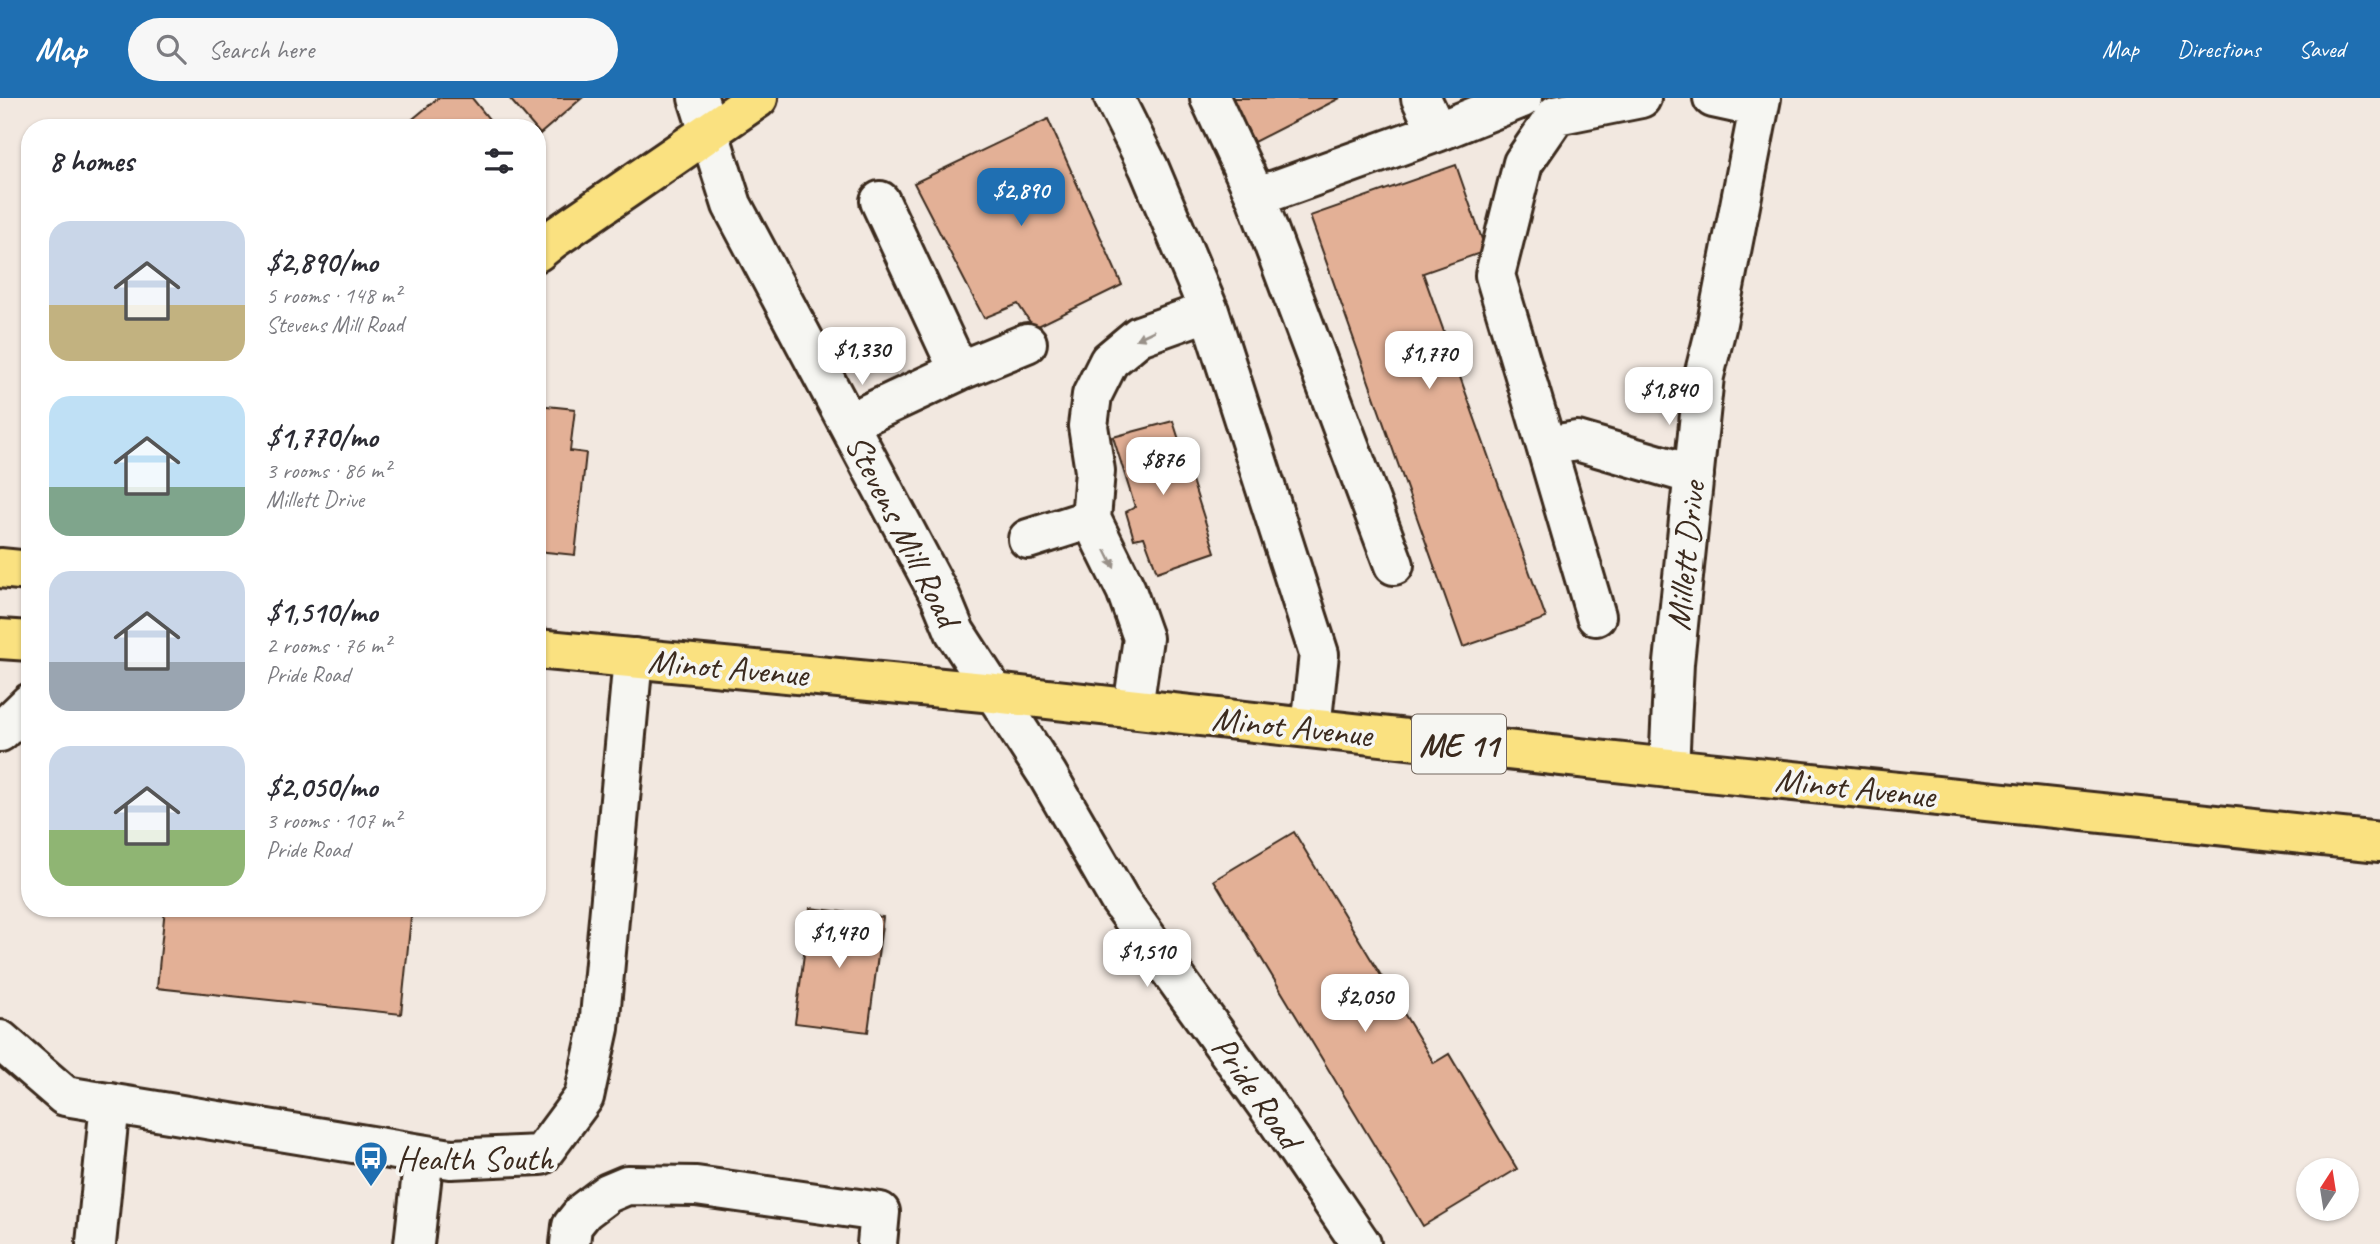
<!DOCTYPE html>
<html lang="en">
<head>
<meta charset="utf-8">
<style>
  :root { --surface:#fff; --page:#f7f7f7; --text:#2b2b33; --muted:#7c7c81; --accent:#1f6fb2 }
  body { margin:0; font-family:Caveat,sans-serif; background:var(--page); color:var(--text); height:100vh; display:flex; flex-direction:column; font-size:26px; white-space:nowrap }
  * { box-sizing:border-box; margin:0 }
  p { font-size:23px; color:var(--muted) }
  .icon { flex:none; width:38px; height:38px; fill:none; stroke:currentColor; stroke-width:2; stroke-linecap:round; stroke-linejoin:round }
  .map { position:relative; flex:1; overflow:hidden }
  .panel { position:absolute; left:21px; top:21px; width:525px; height:798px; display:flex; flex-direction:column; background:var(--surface); border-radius:28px; box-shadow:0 2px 5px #0004 }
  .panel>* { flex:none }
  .needle { width:46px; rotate:12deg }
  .controls { position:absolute; left:2296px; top:1060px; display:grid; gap:14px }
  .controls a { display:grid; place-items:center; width:63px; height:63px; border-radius:50%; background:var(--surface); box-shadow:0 2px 5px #0004; font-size:35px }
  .price { position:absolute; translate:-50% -60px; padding:0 16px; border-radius:14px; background:#fff; color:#222; font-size:23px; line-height:46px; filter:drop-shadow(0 2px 4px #0008) }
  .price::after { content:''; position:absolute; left:50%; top:42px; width:21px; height:16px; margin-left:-10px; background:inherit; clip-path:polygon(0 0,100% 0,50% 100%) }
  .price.active { background:var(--accent); color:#fff }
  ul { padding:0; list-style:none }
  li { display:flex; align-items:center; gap:21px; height:175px; padding:0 28px }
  li span { display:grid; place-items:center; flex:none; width:196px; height:140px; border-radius:21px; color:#555 }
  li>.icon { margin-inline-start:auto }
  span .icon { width:84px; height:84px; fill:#fffc; stroke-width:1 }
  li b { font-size:30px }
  h2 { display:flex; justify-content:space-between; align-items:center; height:84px; padding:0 28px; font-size:30px }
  header { display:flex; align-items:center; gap:42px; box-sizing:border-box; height:98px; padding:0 35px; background:var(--accent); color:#fff }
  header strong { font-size:33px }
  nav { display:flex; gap:38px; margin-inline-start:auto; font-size:24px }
  .search { width:490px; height:63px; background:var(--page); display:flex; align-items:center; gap:18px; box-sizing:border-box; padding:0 24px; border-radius:38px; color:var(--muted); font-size:26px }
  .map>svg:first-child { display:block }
</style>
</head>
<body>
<header>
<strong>Map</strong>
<div class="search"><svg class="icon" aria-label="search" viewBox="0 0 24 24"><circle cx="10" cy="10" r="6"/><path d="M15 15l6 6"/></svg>Search here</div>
<nav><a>Map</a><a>Directions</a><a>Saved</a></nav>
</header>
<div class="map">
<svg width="2380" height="1146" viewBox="0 0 2380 1146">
  <rect width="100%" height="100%" fill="#f2e8e0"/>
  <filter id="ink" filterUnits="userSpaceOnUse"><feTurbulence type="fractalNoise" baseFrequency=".0143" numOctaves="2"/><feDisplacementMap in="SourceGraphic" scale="14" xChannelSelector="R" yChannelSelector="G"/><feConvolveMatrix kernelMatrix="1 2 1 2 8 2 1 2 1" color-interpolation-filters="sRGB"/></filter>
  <g filter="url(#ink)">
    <path fill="#e3b096" stroke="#3b2a1e" stroke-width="2" d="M438,0H472L489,21L478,30H402Z
      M509,0H582L540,36Z
      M1231,0H1340L1254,44Z
      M1048,21L1122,187L1034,230L1018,206L984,220L914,85Z
      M1456,67L1486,153L1423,175L1546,520L1463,549L1310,118Z
      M537,307L575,311L570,353L586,355L575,457L537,453Z
      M1173,323L1215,454L1157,474L1144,439L1134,441L1126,414L1135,409L1113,339Z
      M1294,734L1434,965L1449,956L1517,1071L1423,1128L1214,782Z
      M165,810H412L401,916L157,890Z
      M810,810L883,819L868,934L795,925Z"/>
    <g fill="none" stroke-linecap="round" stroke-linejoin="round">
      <g stroke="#3b2a1e" stroke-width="44">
        <path id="minor" d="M698,0L732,107L941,500L955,534L1047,676L1119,801L1271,1013L1361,1146
          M1114,0L1149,70L1209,213L1319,556L1311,630
          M1210,0L1256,99L1437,34L1421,0
          M1641,0L1556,17L1523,65L1495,177L1546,348L1577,343L1694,377
          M1713,0L1759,10
          M1437,34L1522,0
          M1256,99L1394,467
          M959,273L1027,245
          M848,325L959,273L880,103
          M1546,348L1596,518
          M1028,441L1091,421
          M1133,610L1143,540L1126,492L1091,421L1095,373L1088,328L1092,297L1109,263L1139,238L1209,213
          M0,634L30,605
          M1669,670L1674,565L1704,278L1716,230L1761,0
          M0,942L65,998L451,1061L541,1057L584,999L599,930L633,560
          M96,1146L110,1005
          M414,1146L424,1057
          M570,1146L572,1128L584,1113L608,1095L627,1087L696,1088L880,1114L877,1146"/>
      </g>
      <g stroke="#3b2a1e" stroke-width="44">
        <path id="major" d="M537,154L553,141L758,0
          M0,470L30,473
          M0,541L30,543
          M537,551L994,595L1669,670L2380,744"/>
      </g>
      <use href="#minor" stroke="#f6f6f2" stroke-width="38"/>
      <use href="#major" stroke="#fae180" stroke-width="38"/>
    </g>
    <defs><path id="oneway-solid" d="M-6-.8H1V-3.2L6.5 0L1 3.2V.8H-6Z" transform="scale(1.75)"/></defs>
    <g fill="#989088">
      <use href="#oneway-solid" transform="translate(1145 237) rotate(155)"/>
      <use href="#oneway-solid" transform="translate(1110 461) rotate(64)"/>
    </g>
  </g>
  <defs>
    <g id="bus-pin" transform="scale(1.75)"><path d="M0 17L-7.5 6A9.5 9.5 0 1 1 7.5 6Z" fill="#1f6fb2" stroke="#f6f6f2"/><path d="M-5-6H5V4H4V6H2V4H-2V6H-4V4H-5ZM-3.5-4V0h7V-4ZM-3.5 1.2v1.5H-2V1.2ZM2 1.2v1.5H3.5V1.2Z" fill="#fff"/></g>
  </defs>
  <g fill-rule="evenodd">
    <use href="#bus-pin" x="371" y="1060"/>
  </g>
  <g text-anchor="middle" stroke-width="7" stroke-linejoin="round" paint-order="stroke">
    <rect fill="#f6f6f2" stroke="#73675e" stroke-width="2" x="1412" y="616.5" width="94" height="59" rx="5"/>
    <g font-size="33" font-weight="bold" fill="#3b2a1e">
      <text x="1459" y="658">ME 11</text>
    </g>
    <g font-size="35" fill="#3b2a1e" stroke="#f6f6f2">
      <text transform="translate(903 432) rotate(63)" y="12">Stevens Mill Road</text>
      <text transform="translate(1685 458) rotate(-84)" y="12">Millett Drive</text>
      <text transform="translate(728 569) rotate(5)" y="12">Minot Avenue</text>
      <text transform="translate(1292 628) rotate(6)" y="12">Minot Avenue</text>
      <text transform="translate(1855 689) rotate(6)" y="12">Minot Avenue</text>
      <text transform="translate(1257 994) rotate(55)" y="12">Pride Road</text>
    </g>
    <g font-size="35" fill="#3b2a1e" stroke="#f6f6f2" text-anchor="start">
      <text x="396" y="1072">Health South</text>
    </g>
  </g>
</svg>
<div class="controls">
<a><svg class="needle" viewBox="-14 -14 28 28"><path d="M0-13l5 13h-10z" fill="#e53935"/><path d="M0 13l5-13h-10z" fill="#7c7c81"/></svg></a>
</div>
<b class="price active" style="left:1021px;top:130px">$2,890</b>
<b class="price" style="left:862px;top:289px">$1,330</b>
<b class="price" style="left:1429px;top:293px">$1,770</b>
<b class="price" style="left:1669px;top:329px">$1,840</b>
<b class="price" style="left:1163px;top:399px">$876</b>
<b class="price" style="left:839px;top:872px">$1,470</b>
<b class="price" style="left:1147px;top:891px">$1,510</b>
<b class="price" style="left:1365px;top:936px">$2,050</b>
<section class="panel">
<h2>8 homes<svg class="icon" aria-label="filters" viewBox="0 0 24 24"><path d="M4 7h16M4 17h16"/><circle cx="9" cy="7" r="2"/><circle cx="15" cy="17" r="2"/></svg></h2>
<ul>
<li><span style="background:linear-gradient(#c9d6e8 60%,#c2b280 0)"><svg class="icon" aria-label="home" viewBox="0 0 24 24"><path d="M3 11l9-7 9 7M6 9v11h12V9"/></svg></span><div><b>$2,890/mo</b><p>5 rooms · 148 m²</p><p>Stevens Mill Road</p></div></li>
<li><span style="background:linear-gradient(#bfe0f5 65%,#7fa58c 0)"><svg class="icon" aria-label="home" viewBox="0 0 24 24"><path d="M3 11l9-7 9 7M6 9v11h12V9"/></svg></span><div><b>$1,770/mo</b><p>3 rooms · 86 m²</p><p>Millett Drive</p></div></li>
<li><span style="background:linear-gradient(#c9d6e8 65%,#9aa5b1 0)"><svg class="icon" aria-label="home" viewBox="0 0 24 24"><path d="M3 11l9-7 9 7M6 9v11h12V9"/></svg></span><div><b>$1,510/mo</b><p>2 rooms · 76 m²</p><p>Pride Road</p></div></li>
<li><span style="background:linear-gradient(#c9d6e8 60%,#8fb573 0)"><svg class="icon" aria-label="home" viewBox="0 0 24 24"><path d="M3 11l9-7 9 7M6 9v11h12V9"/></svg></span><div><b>$2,050/mo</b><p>3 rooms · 107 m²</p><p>Pride Road</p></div></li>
</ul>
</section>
</div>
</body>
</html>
